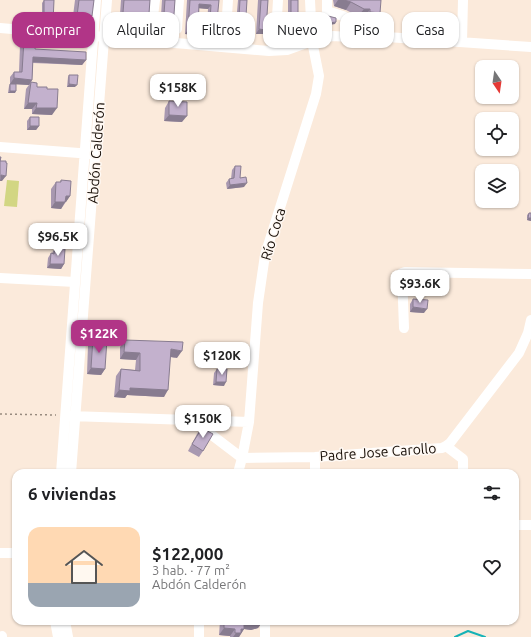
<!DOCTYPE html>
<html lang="es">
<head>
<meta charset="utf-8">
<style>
  :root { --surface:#fff; --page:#f2f2f2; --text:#202124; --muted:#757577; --line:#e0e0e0; --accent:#b13587 }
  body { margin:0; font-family:Ubuntu,sans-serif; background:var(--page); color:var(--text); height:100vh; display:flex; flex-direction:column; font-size:15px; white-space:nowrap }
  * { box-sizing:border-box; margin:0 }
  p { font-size:13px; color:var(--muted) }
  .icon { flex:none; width:22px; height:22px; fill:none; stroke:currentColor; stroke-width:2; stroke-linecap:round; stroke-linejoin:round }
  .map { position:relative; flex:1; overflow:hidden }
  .panel { position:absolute; left:12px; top:469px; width:507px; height:156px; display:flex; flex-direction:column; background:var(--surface); border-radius:12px; box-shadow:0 1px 3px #0004 }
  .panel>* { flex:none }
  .guide { position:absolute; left:12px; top:12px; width:507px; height:36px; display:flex; gap:8px }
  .needle { width:26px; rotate:167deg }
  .tools { position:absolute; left:475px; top:60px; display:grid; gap:8px }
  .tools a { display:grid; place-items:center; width:44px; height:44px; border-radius:8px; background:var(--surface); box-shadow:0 1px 3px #0004; font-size:20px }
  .price { position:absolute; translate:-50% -34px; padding:0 9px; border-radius:8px; background:#fff; color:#222; font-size:13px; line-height:26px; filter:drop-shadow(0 1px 2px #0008) }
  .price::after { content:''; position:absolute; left:50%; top:24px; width:12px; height:9px; margin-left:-6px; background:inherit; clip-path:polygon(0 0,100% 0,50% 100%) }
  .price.current { background:var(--accent); color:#fff }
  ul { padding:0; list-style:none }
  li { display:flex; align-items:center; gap:12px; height:100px; padding:0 16px }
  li+li { border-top:1px solid var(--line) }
  li span { display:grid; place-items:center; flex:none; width:112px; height:80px; border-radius:12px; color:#555 }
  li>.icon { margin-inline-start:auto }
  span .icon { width:48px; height:48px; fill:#fffc; stroke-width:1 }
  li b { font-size:17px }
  h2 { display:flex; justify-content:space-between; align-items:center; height:48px; padding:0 16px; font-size:17px }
  .tag { padding:0 14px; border-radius:12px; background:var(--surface); box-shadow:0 1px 3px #0004; font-size:14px; line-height:36px }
  .tag.current { background:var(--accent); color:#fff }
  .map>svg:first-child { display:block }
</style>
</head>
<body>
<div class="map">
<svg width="531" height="637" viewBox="0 0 531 637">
  <rect width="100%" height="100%" fill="#fbeadb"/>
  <path fill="#d2d683" d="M7,180L19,181L17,207L4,206Z"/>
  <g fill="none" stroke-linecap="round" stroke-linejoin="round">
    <path stroke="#15b2b6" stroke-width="2" d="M455,637L468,631L485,637"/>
    <path stroke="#978a7e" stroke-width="1.5" stroke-dasharray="2 3" stroke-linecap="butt" d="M0,414L56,415"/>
    <path stroke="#fff" stroke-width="10" d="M327,0V11L343,16L357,23
      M0,28L269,51L287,50L312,41L333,36L349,37L358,35L531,47
      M177,29L179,0
      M276,34L278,0
      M150,41L155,0
      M462,42L463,0
      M225,47L228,0
      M0,147L92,154
      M0,278L75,282
      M404,328L402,273L405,272L531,274
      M70,416L249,422
      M192,420L242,458L315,457L442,448L446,446L450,443L519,353L528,333L531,320
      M446,446L463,459V473
      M315,457V473
      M61,473L96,0
      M71,473L107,0
      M238,473L242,458L249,422L258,303L265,255L316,94L319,76L312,41L310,0
      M515,525H531
      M0,553H16
      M55,621L58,637
      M65,621L68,637
      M2,636V637
      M199,637V621
      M265,637V624"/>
  </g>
  <path fill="#a898b0" d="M44,0H54L51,26L42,25V3Z
    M75,0H94L88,22H87L82,28L69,27L70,22L73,16Z
    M121,0H150L148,27L145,31L119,29Z
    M162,0H175L173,28L170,33L160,32Z
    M187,0H219L214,25L207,24L208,9L199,8L198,31L195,35L185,34Z
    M238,0H247L242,37L235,36Z
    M258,0H268L266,30L263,34H256Z
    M288,0H298L296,19L299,30L296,34H289L290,23L291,21H288Z
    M333,0H381L375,21L365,20V17L358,16L346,10L334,6Z
    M328,16L335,24L327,25V18Z
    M27,36L35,49L86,60L82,65L33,63L32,80L29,85L16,84L15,93H8L9,86L10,84V77L14,72H19L20,45L24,40H25Z
    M71,36L79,40L76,44H68V40Z
    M69,75L75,87H67L68,77Z
    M31,82L37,87L47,89L52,115L32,114V109H24L26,89Z
    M169,101L182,122L164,121L165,108Z
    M30,117L39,126L36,130H27V121Z
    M235,166L244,187L227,189L226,183L229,179H231L232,170Z
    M61,180L70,196L61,209L51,208V189L56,182H60Z
    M529,213H531V221L527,220V215Z
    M55,248L64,264L61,269L47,268L48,258L51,253H52Z
    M416,274L425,287L412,286L413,279Z
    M413,299L424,313L410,312V304Z
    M93,338L105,369L101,375L87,374L88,345Z
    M125,340L177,358L170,357L164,397L127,395L125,398L114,397L116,376L121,369L135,370L136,360L120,359V347Z
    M217,369L224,386L213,385L214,373Z
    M202,428L203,451L199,457L188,451L197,434Z
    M220,621H263L258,628L251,630L244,629L239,637H230V636L219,635Z"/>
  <path fill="#887c90" d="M338,0H344L351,2L346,10L334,6Z
    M199,4L211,5L208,9L196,8Z
    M364,9H370L365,17L358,16Z
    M370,12L380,13L375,21L365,20Z
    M87,15L92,16L88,22H83Z
    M291,17H298L295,21L293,19L291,21H288Z
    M210,20L217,21L214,25L207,24Z
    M44,21L53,22L51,26L42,25Z
    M74,21L86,22L82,28L69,27Z
    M336,22L335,24L327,25L329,23Z
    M122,25L148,27L145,31L119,29Z
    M163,28H173L170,33L160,32Z
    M259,29L266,30L263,34H256Z
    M188,30L198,31L195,35L185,34Z
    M292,30H299L296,34H289Z
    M238,32H245L242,37L235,36Z
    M71,40H79L76,44H68Z
    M33,57L86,60L82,65L30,62Z
    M14,78L32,80L29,85L10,84Z
    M69,84L77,85L75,87H67Z
    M10,91H16L15,93H8Z
    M28,103H37L32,109H24Z
    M36,108H57L52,115L32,114Z
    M169,115L187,116L182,122L164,121Z
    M30,126H39L36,130H27Z
    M1,175L6,176L2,181H0V177Z
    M247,183L244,187L227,189L230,185Z
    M66,196H70L66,202H61Z
    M55,202H65L61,209L51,208Z
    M528,218H531V221L527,220Z
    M50,264H64L61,269L47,268Z
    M415,281L428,283L425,287L412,286Z
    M413,307L427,309L424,313L410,312Z
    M171,349L182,351L177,358L166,356Z
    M124,352L140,353L136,360L120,359Z
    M91,368L105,369L101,375L87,374Z
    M216,382H226L224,386L213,385Z
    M130,388L168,390L164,397L127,395L125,398L114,397L119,390Z
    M263,621L258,628L251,630L244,629L239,637H233L244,623L248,622Z
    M224,628L235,629L230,636L219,635Z"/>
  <path fill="#c3b1cd" stroke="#887c90" d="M44,0H54L53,22L44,21Z
    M79,0H94L92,16L87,15L86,22L74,21V15L77,16Z
    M124,0H150L148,27L122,25Z
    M165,0H175L173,28H163Z
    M190,0H219L217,21L210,20L211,5L199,4L198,31L188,30Z
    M240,0H247L245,32H238Z
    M261,0H268L266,30L259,29Z
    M291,0H298V17H291Z
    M344,0H381L380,13L370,12V9H364L351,2Z
    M328,16L336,18V22L329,23Z
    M293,19H300L299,30H292Z
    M27,36L36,37L35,49L86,52V60L33,57L32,80L14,78V72H22L24,40H27Z
    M71,36L79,37V40H71Z
    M69,75H78L77,85L69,84Z
    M31,82L37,83V87H47V89H58L57,108H36L37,103H28Z
    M10,84H16V91H10Z
    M169,101L187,102V116L169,115Z
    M30,117H39V126H30Z
    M0,157H1L0,161H6V163H7L6,176L1,175V180H0Z
    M235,166H241L240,178L246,177L247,183L230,185L229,179L234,178Z
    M61,180L71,181L70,196H66L65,202H55L56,182H61Z
    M529,213H531V218H528Z
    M55,248L65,249L64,264H50L51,253L54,254Z
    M416,274L429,275L428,283L415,281Z
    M413,299L428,300L427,309L413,307Z
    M93,338L107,339L105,369L91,368Z
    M125,340L183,342L182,351L171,349L168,390L130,388V391L119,390L121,369L140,371V353L124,352Z
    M217,369H227L226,382H216Z
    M202,428L213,434L203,451L192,444Z
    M224,621H263L256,623L248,622V623H244V629H241V633H235V629L224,628Z"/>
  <g text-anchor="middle" stroke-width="3" stroke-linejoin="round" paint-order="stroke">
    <g font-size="14" fill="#150c05" stroke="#fff9f4">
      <text transform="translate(96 153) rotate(-86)" y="5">Abdón Calderón</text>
      <text transform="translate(273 234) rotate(-73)" y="5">Río Coca</text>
      <text transform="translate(378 452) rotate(-4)" y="5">Padre Jose Carollo</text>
    </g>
  </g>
</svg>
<div class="tools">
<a><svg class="needle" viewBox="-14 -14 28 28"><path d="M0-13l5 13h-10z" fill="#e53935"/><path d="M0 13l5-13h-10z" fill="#757577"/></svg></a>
<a><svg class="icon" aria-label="locate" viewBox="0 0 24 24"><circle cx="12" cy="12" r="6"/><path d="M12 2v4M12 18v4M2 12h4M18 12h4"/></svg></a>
<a><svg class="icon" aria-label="layers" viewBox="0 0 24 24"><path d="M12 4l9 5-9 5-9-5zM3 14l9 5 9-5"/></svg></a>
</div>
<b class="price" style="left:178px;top:108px">$158K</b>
<b class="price" style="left:58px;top:257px">$96.5K</b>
<b class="price" style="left:420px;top:304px">$93.6K</b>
<b class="price current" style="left:99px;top:354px">$122K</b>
<b class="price" style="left:222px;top:376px">$120K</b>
<b class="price" style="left:203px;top:439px">$150K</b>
<div class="guide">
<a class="tag current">Comprar</a>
<a class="tag">Alquilar</a>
<a class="tag">Filtros</a>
<a class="tag">Nuevo</a>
<a class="tag">Piso</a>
<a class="tag">Casa</a>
</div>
<section class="panel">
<h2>6 viviendas<svg class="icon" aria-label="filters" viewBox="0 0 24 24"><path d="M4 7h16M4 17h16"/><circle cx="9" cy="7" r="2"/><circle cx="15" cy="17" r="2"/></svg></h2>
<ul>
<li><span style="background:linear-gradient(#ffd9b3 70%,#9aa5b1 0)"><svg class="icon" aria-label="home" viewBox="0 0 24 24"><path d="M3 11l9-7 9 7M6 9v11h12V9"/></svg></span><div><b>$122,000</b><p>3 hab. · 77 m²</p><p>Abdón Calderón</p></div><svg class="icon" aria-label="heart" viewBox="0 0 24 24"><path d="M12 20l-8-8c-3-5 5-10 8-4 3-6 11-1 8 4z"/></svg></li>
</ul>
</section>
</div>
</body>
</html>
